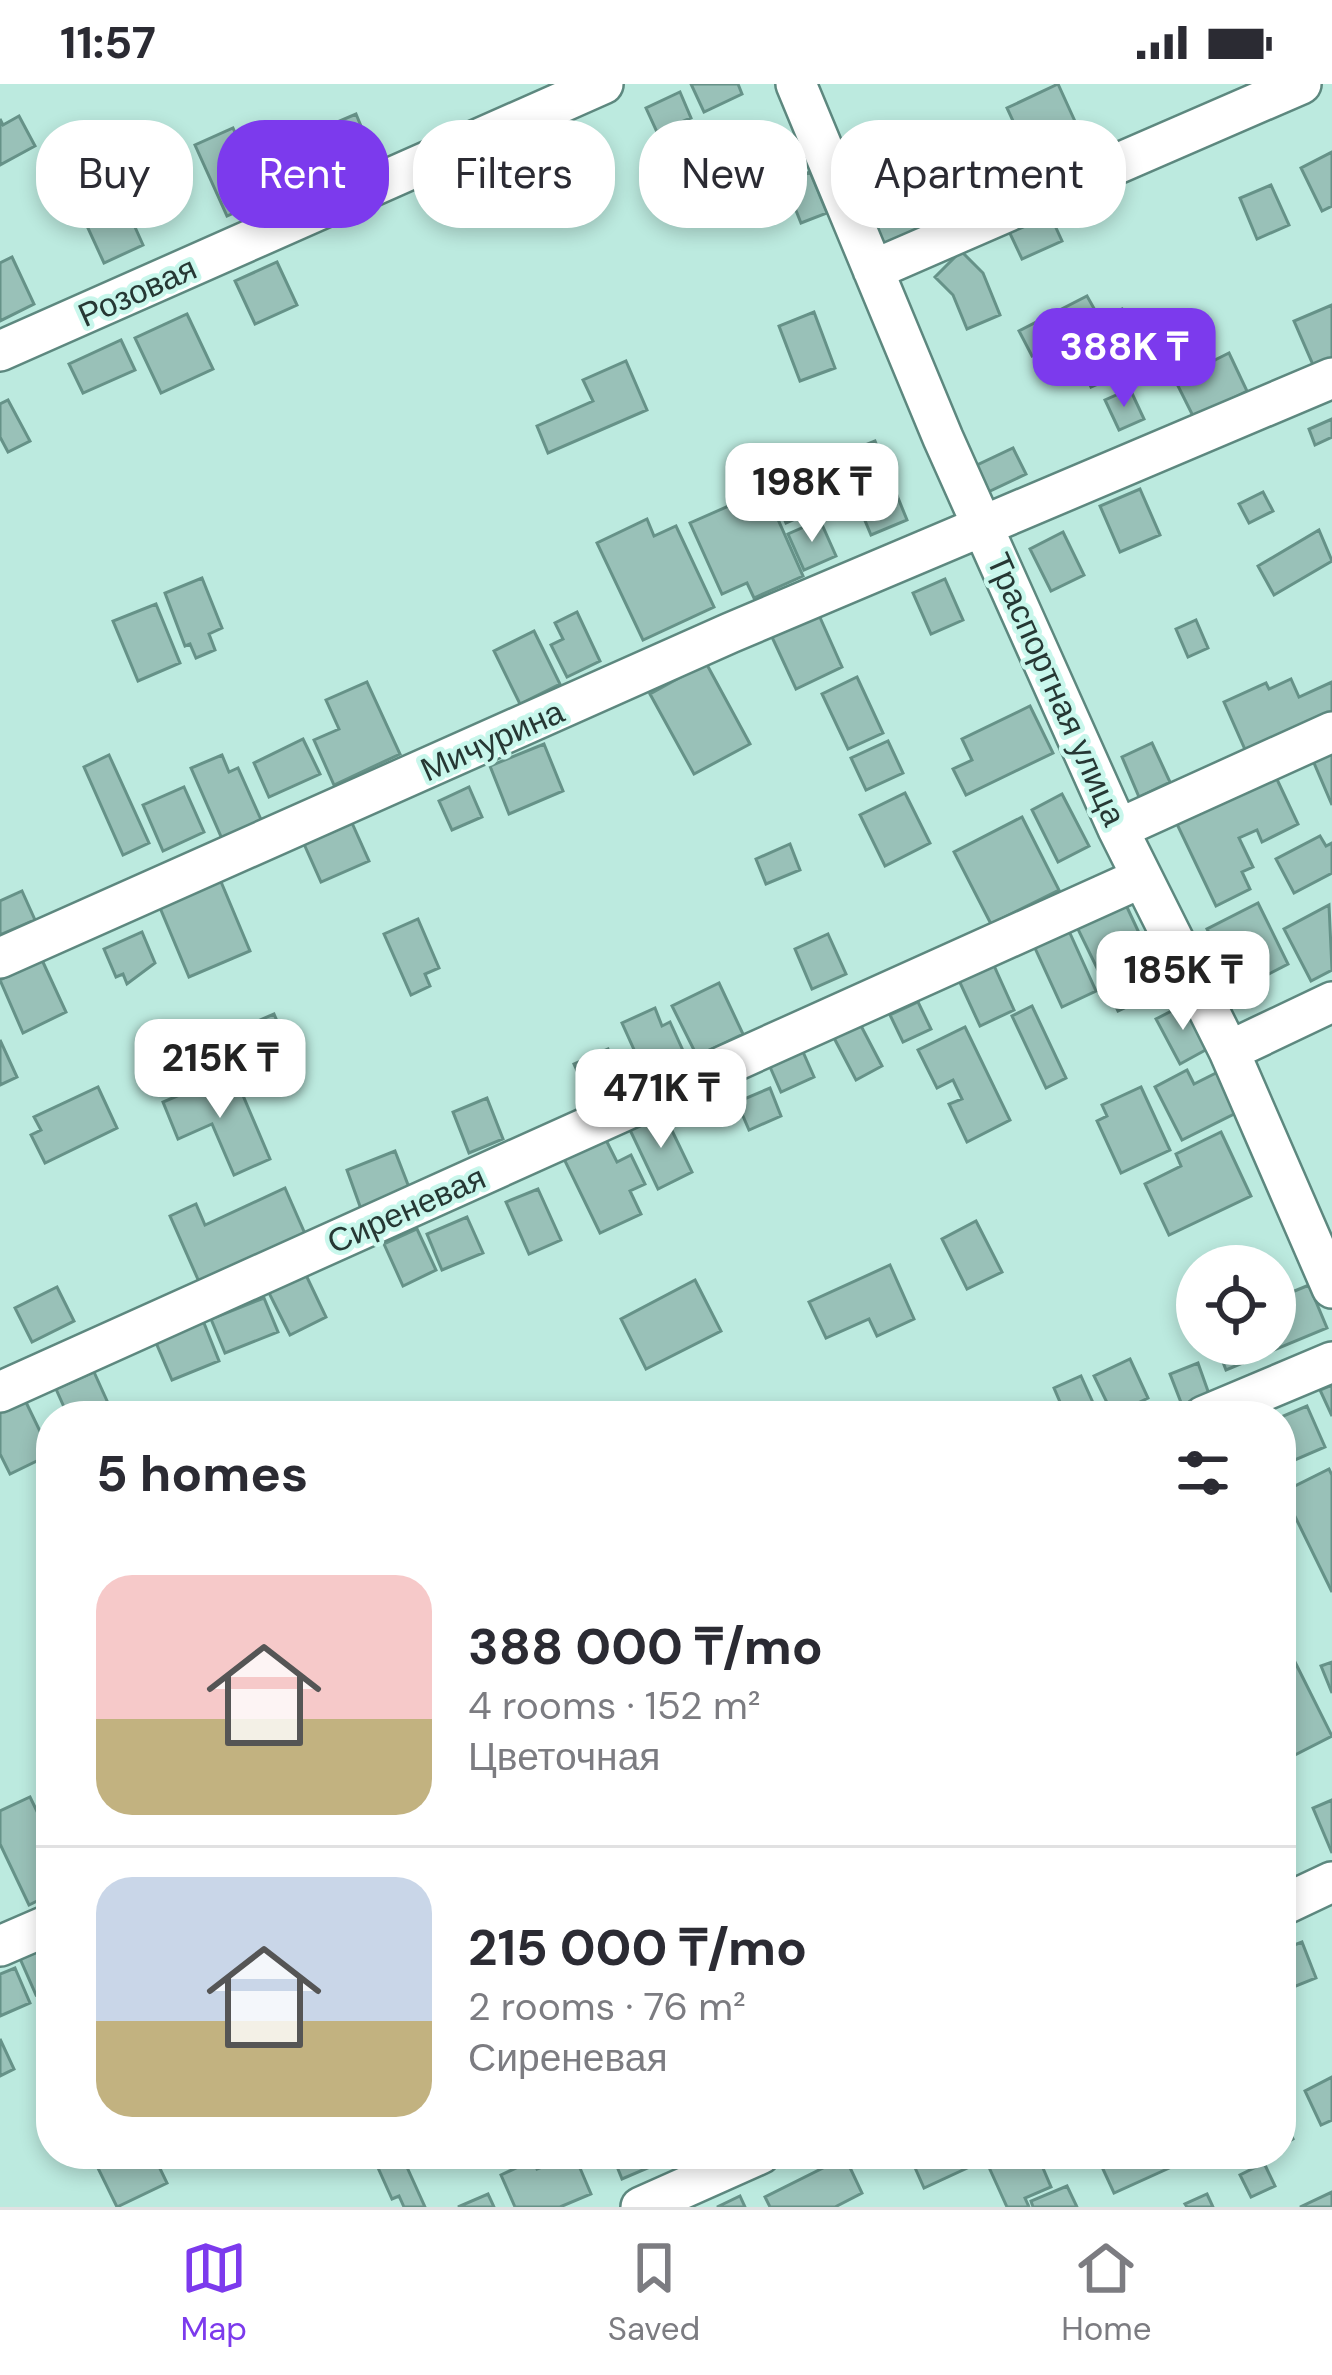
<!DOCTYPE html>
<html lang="en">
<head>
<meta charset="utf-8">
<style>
  :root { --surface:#fff; --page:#f2f2f3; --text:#2b2b33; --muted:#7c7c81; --line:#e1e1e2; --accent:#7c3aed }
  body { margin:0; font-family:"DM Sans",sans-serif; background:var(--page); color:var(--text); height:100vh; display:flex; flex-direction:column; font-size:45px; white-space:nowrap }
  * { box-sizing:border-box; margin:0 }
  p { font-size:39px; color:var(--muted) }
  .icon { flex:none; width:66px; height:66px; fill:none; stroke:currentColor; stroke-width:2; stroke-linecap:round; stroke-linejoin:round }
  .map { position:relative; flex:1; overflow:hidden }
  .sheet { position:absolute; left:36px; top:1317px; width:1260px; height:768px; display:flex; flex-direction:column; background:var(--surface); border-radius:48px; box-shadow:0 6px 18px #0003 }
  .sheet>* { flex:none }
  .guide { position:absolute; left:36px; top:36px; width:1260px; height:108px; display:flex; gap:24px }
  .buttons { position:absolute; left:1176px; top:1161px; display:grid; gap:24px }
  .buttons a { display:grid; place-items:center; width:120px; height:120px; border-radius:50%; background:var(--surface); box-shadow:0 6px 18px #0003; font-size:60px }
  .price { position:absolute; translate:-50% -102px; padding:0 27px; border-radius:24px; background:#fff; color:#222; font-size:39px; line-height:78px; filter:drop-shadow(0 3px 6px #0008) }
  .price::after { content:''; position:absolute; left:50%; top:72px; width:36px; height:27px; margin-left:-18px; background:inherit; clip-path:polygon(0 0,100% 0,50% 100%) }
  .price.on { background:var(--accent); color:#fff }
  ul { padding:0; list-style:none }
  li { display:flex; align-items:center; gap:36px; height:300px; padding:0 60px }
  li+li { border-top:3px solid var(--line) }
  li span { display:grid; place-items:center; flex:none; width:336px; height:240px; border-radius:36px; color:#555 }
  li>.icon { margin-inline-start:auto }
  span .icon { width:144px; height:144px; fill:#fffc; stroke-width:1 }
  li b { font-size:51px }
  h2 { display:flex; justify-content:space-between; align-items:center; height:144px; padding:0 60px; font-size:51px }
  .chip { padding:0 42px; border-radius:48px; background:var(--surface); box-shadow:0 6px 18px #0003; font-size:42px; line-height:108px }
  .chip.on { background:var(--accent); color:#fff }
  .status { display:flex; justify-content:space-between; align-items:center; height:84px; padding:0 60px; background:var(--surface); direction:ltr }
  .status svg { height:33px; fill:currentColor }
  .menu { display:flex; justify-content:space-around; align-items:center; height:168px; border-top:3px solid var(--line); background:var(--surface); font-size:33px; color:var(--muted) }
  .menu a { display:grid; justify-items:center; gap:6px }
  .menu .on { color:var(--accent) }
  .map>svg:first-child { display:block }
</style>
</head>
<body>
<div class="status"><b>11:57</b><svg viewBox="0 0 49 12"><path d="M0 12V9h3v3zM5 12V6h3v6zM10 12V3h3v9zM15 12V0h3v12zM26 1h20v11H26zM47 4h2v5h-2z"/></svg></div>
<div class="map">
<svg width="1332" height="2123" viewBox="0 0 1332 2123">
  <rect width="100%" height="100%" fill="#bceadf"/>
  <path fill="#99c1b8" stroke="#669288" stroke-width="3" d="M691,0H738L742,10L704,28Z
    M1058,0L1083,55L1032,78L1007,24Z
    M680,8L691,34L657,48L646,24Z
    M568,28L597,100L548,120L529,75L543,69L533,43Z
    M356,30L368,59L329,77L316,47Z
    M19,32L35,62L0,81V35L3,41Z
    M233,44L265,115L227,132L195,61Z
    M1332,68V122L1322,127L1301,84Z
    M922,71L949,134L881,165L853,101Z
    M1022,72L1033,98L954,133L943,107Z
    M526,73L546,117L505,136L485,91Z
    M161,85L173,114L139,127L127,99Z
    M810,88L827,129L801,139L793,119L770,128L761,108Z
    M1271,101L1289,141L1257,155L1240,114Z
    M1046,122L1062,157L1022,175L1006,141Z
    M126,123L143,161L104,179L87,142Z
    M961,167L983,189L1000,231L967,245L953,211L935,193Z
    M12,173L34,220L0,237V179Z
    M277,178L297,221L255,240L235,197Z
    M1087,212L1096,228L1083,234L1088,243L1032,272L1019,247Z
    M1332,221V276L1314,283L1294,237Z
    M1122,225L1140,264L1122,271L1105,233Z
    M814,228L835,284L800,297L779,242Z
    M187,230L213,285L161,309L135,254Z
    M1095,249L1114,293L1091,303L1072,259Z
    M121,256L135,286L83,309L69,280Z
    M1229,269L1247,307L1194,334L1175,296Z
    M626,277L647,326L548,369L537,342L593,317L583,296Z
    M1130,305L1144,335L1119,346L1105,316Z
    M8,316L30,357L8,368L0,353V320Z
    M1332,335V353L1315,361L1309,345Z
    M875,357L907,436L871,451L838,372Z
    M1013,364L1026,390L988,408L975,382Z
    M815,383L831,419L786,439L770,403Z
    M1140,405L1160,451L1120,468L1100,422Z
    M765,406L803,492L754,514L747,499L722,510L690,439Z
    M1263,408L1273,427L1249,439L1239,420Z
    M647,435L654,452L676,442L714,523L643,556L597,459Z
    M820,436L836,472L804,486L788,450Z
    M1319,446L1332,477L1274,511L1258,482Z
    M1063,448L1084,491L1051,507L1030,465Z
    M202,494L222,544L209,550L215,566L196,574L190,560L185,562L165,509Z
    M945,495L963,536L931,550L913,509Z
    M156,520L180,579L138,597L113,537Z
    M577,528L600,577L567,593L551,561L563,555L555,539Z
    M818,529L842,583L796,605L771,551Z
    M1196,536L1208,564L1188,573L1176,545Z
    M534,547L560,600L520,620L494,567Z
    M706,579L750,660L694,690L650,610Z
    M857,593L883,649L848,665L822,610Z
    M1291,595L1299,613L1332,598V631L1247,670L1224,618L1266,599L1269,605Z
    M367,598L400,670L334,701L314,656L339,645L326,616Z
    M1030,622L1053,669L966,711L953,685L972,676L962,655Z
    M1332,654V721L1308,665Z
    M303,655L320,690L269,713L254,679Z
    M888,657L903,689L866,706L851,674Z
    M1152,659L1170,698L1139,713L1122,673Z
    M544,660L563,707L509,730L490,682Z
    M109,671L149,759L123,771L84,683Z
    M222,671L229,688L238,684L263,740L223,757L191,684Z
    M1274,689L1298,740L1262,758L1257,746L1239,754L1253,783L1242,788L1250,805L1216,822L1175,736Z
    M184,703L204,748L163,767L143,721Z
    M469,703L482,733L452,746L439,717Z
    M905,709L930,759L885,782L860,731Z
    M1062,710L1089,762L1058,778L1032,726Z
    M1022,733L1059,806L991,840L954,768Z
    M352,739L369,777L321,798L300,751L324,740L328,750Z
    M1320,752L1326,762L1332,759V789L1294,809L1276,775Z
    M790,760L800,786L766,800L756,775Z
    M219,793L250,867L189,893L158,819Z
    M22,807L35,836L0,851V817Z
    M1258,819L1288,880L1238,906L1207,845Z
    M1126,821L1154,881L1134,890L1145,914L1118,927L1073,835Z
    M1329,821L1332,886L1311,897L1284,845Z
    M418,835L439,884L425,890L430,902L411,911L384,850Z
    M1064,836L1096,907L1062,923L1029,851Z
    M142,848L155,879L127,900L123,890L116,893L104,865Z
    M828,850L846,890L812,905L795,865Z
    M991,875L1014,926L980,942L956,890Z
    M42,876L66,928L23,949L0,896Z
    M719,899L743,950L697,972L672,922Z
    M918,918L931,945L903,958L890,931Z
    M1187,919L1211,963L1180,980L1156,935Z
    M1032,922L1066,994L1046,1004L1012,932Z
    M655,924L662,942L670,938L685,971L645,990L622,939Z
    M274,930L288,963L253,978L239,945Z
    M859,938L882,982L856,996L833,952Z
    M965,943L1010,1036L967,1058L949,1020L962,1015L953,996L937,1004L918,966Z
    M0,956L17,993L0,1001Z
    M800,961L814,993L781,1008L767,976Z
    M608,965L622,997L588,1011L574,980Z
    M1187,986L1194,1000L1218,988L1238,1028L1182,1056L1155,1003Z
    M233,988L270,1075L234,1091L212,1040L178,1055L163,1018Z
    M98,1003L117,1044L45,1079L31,1051L41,1046L34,1033Z
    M1141,1003L1170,1066L1121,1089L1097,1037L1107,1032L1102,1021Z
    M770,1004L781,1032L749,1046L737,1018Z
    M487,1014L503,1055L469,1069L453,1028Z
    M664,1030L692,1088L658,1105L630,1046Z
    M1221,1048L1251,1112L1169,1151L1145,1100L1181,1082L1176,1070Z
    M605,1054L617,1078L631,1071L645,1100L630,1107L641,1130L600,1149L564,1075Z
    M395,1067L410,1106L361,1125L347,1086Z
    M285,1104L306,1152L200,1200L170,1132L196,1120L205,1141Z
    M538,1105L561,1156L529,1170L506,1118Z
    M467,1133L483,1169L442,1186L427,1150Z
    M976,1137L1002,1188L967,1205L942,1155Z
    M417,1145L436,1186L403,1202L384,1160Z
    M890,1181L914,1235L877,1252L869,1235L826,1254L809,1218Z
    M305,1189L326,1233L290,1251L268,1207Z
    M695,1196L721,1247L646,1285L621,1235Z
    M1309,1201L1327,1244L1226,1286L1216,1260H1275V1204L1280,1213Z
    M57,1203L74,1237L32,1258L15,1224Z
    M264,1214L278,1248L225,1269L211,1235Z
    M202,1234L219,1277L172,1296L154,1254Z
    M1130,1275L1148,1314L1113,1331L1094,1292Z
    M1198,1279L1209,1310L1182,1321L1170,1290Z
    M94,1288L112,1328L68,1332L56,1305Z
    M1081,1292L1099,1332H1066L1054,1304Z
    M1332,1301V1332L1320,1306Z
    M23,1312L51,1370L10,1390L0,1370V1324Z
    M1307,1322L1325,1363L1281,1382V1333Z
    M1329,1385L1332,1391V1508L1283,1408Z
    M1295,1578L1332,1652L1281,1678V1585Z
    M1332,1578V1609L1321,1582Z
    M30,1713L51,1756V1810L29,1821L0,1760V1727Z
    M1332,1716V1769L1313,1724Z
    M51,1856V1904L36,1911L18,1870Z
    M1302,1858L1316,1894L1281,1908V1866Z
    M15,1884L30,1919L0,1932V1890Z
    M0,1955L14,1985L0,1992Z
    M1332,1993V2036L1321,2041L1305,2007Z
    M1281,2032L1293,2055L1281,2062Z
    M101,2070H153L167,2099L117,2123L93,2074Z
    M391,2070H401L425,2123H404L399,2112L392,2115L375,2077Z
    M574,2070L591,2110L560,2123H515L501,2091L533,2076L537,2085Z
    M612,2070H652L657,2080L622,2095Z
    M909,2070H976L980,2078L924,2104Z
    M983,2070H1009L1013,2078L1037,2070L1051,2103L1025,2114L1029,2123H1007Z
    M1096,2070H1174L1178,2080L1114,2109Z
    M845,2073L862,2109L835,2123H770L765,2113Z
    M1264,2079L1275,2102L1251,2113L1240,2091Z
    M1067,2102L1077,2123H1033L1031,2117Z
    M1332,2108V2123H1300Z
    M488,2110L494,2123H458Z
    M1207,2110L1213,2123H1187L1185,2120Z
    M740,2112L745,2123H717Z"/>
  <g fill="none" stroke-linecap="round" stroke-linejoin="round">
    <g stroke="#5d887f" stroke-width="44">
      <path id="minor" d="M796,0L943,354L1118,745L1229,967L1332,1204
        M873,186L1301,0
        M0,267L603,0
        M1118,745L1332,648
        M0,874L730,549L1332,294
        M1229,967L1332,918
        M0,1308L1141,794
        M1204,1332L1332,1278
        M1281,1822L1332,1798
        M0,1862L51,1840
        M641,2123L760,2070"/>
    </g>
    <use href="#minor" stroke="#fff" stroke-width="39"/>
  </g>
  <g text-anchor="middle" stroke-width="9" stroke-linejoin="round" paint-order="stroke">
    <g font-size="33" fill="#263834" stroke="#c9f7ec">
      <text transform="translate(137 207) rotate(-24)" y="12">Розовая</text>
      <text transform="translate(1057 605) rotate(66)" y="12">Траспортная улица</text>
      <text transform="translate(492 656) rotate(-24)" y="12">Мичурина</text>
      <text transform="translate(406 1125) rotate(-24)" y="12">Сиреневая</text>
    </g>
  </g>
</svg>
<div class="buttons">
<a><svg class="icon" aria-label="locate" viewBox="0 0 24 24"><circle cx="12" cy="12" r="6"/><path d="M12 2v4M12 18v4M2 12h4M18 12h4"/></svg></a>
</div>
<b class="price on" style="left:1124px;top:326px">388K ₸</b>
<b class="price" style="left:812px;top:461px">198K ₸</b>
<b class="price" style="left:1183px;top:949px">185K ₸</b>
<b class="price" style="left:220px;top:1037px">215K ₸</b>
<b class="price" style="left:661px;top:1067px">471K ₸</b>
<div class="guide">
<a class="chip">Buy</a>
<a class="chip on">Rent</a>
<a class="chip">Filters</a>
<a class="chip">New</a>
<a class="chip">Apartment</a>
</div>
<section class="sheet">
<h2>5 homes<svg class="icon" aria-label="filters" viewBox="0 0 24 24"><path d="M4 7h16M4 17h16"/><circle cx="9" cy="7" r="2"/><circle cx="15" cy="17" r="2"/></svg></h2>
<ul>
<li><span style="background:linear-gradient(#f6c9c9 60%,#c2b280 0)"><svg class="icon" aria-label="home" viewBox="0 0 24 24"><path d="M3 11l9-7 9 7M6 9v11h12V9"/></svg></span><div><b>388 000 ₸/mo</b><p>4 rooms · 152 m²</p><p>Цветочная</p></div></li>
<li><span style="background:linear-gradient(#c9d6e8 60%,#c2b280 0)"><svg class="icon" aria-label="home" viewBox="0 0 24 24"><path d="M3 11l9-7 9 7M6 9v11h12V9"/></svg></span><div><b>215 000 ₸/mo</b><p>2 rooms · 76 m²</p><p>Сиреневая</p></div></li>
</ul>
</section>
</div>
<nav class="menu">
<a class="on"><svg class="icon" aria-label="map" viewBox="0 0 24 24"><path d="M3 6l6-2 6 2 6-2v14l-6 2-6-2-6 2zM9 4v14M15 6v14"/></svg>Map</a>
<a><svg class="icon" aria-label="saved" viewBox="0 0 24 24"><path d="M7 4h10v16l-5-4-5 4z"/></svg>Saved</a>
<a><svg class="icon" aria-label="home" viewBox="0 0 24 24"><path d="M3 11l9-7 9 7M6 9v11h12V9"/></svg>Home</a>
</nav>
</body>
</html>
